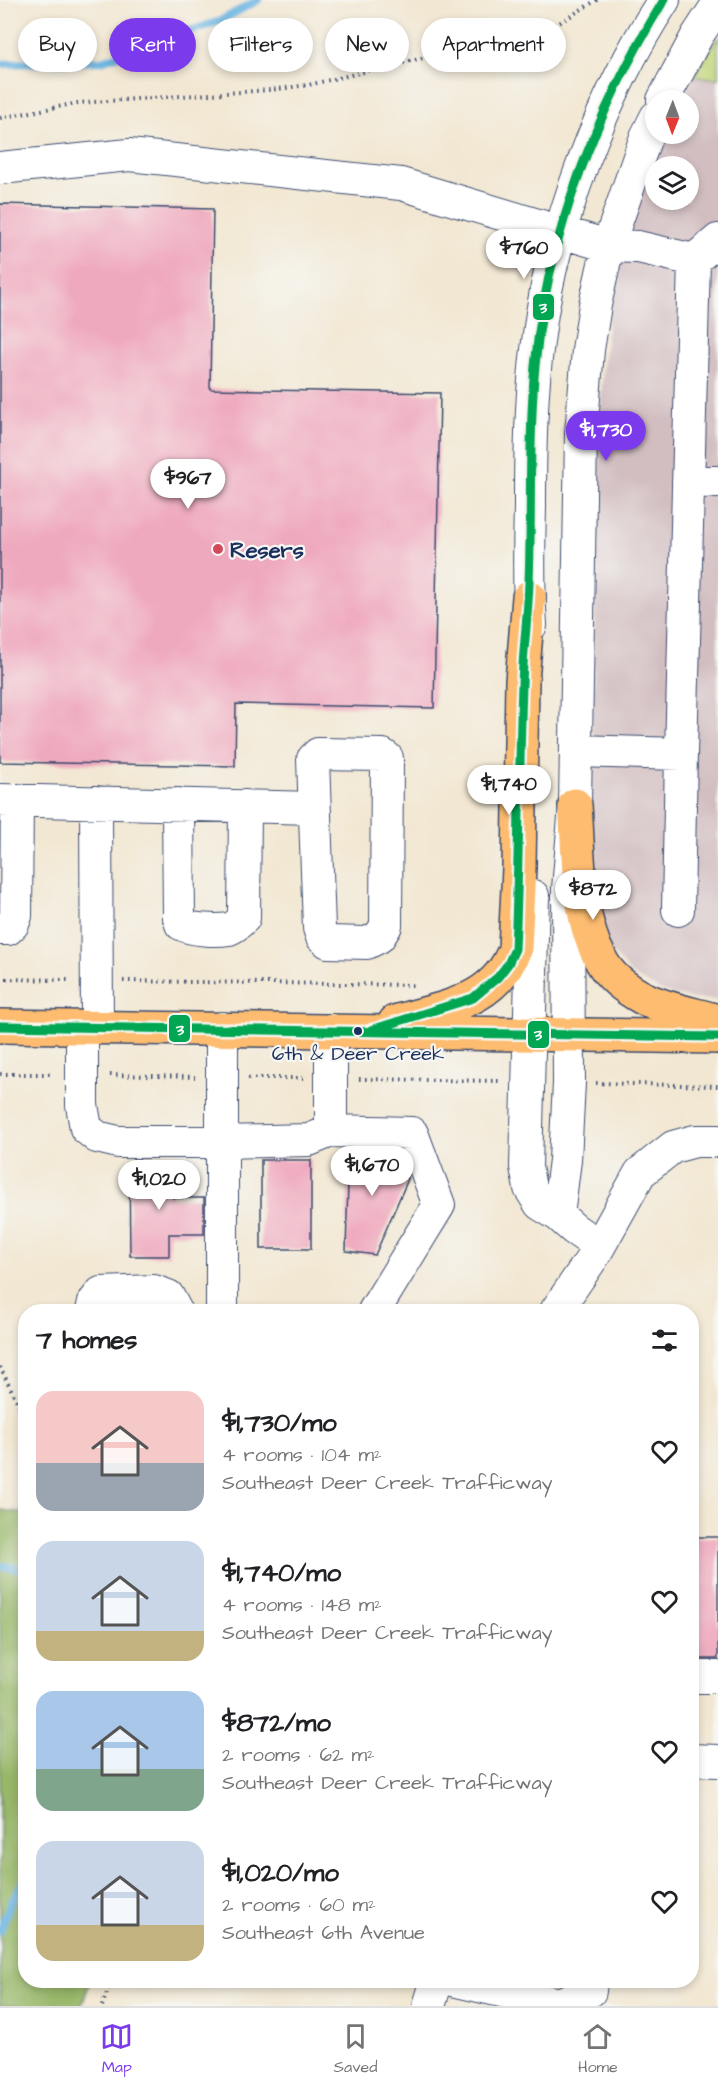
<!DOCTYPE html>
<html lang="en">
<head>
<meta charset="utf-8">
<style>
  :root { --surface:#fff; --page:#f6f6f6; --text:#202124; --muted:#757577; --line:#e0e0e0; --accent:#7c3aed }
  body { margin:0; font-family:"Architects Daughter",sans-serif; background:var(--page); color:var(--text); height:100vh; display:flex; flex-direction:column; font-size:22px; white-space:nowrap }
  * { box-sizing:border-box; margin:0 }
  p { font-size:20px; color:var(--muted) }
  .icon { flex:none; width:33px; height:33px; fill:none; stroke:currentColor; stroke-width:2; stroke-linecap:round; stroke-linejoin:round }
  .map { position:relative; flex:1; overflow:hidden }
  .drawer { position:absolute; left:18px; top:1304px; width:681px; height:684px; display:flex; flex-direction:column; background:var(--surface); border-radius:24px; box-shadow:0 3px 9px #0003 }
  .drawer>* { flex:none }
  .guide { position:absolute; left:18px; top:18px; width:682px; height:54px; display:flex; gap:12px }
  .needle { width:39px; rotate:181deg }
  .tools { position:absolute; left:645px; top:90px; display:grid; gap:12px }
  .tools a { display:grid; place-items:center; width:54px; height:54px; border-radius:50%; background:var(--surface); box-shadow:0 3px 9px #0003; font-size:30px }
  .price { position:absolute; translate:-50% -51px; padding:0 14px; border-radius:21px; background:#fff; color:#222; font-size:20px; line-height:39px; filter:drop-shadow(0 2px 3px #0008) }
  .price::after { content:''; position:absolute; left:50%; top:36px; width:18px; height:14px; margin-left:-9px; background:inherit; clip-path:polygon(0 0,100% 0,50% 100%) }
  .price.selected { background:var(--accent); color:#fff }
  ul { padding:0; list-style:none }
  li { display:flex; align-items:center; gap:18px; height:150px; padding:0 18px }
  li span { display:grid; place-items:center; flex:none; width:168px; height:120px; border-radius:18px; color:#555 }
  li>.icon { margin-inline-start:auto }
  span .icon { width:72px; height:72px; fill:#fffc; stroke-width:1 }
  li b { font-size:26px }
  h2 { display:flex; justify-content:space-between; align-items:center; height:72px; padding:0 18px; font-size:26px }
  .pill { padding:0 21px; border-radius:27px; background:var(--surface); box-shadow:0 3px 9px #0003; font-size:21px; line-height:54px }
  .pill.selected { background:var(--accent); color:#fff }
  .menu { display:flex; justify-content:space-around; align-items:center; height:84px; border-top:2px solid var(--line); background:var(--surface); font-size:16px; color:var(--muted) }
  .menu a { display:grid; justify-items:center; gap:3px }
  .menu .selected { color:var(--accent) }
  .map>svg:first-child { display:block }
</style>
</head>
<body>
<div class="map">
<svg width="718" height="2006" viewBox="0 0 718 2006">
  <rect width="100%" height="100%" fill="#f6f6f2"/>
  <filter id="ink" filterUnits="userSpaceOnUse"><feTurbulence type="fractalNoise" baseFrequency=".0167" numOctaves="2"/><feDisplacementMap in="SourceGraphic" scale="12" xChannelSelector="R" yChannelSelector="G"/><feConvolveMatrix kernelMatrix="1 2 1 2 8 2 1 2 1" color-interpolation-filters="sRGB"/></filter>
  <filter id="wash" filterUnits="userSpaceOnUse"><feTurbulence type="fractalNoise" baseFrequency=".008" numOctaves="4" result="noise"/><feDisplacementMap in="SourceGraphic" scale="24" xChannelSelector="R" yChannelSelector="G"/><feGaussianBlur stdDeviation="1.35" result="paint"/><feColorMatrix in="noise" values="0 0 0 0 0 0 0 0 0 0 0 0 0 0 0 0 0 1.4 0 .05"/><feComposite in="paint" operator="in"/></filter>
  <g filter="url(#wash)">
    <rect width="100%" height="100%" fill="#f2e7d2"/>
    <path fill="#d2bec1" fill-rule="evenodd" d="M693,77L718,78V1000L693,999L663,992L632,975L610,950L596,917L590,825L599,432L603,366L610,306L623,245L646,173L664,134H688V100H681ZM656,166H688V200H656Z"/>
    <path fill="#c1d679" stroke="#6e826c" stroke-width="1.5" d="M718,37V78L693,77Z"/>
    <path fill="#98b769" stroke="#5a7364" stroke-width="1.5" d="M0,1510L25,1513L26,1980H91L81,2006H0Z"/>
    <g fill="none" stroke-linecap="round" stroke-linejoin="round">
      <path stroke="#67b4e1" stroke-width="8" d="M0,64L101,61L220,21L258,0
        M0,1566L26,1569
        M0,1931L10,1904L26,1877"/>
    </g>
    <g id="blocks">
      <path fill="#efa9be" d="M0,204L213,209L210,389L440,393L434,708L236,704L235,766L0,762Z
        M349,1149L399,1151L408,1174V1179L375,1255L346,1251Z
        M261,1160H311V1249H261Z
        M173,1164V1198H204V1234H169V1256H130L129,1165Z
        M692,1537H718V1659H692Z"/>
    </g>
  </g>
  <g filter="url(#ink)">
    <use href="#blocks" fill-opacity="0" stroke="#3b4b6f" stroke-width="1.5"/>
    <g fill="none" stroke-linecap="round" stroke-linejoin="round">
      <g stroke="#3b4b6f" stroke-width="34">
        <path id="minor" d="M663,100L697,36L718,4
          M0,168L129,155L401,184L608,246L638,247L694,260L681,754L576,751
          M694,260L718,240
          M688,481L718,482
          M531,625C528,585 529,546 530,507C530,449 531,391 539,334C553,224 603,93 664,0
          M318,754L383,755L387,758L386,926L379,937L367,943L328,942L322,937L319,928L313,759Z
          M0,800L314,808
          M96,802L97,1027
          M178,804L179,918L181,924C191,930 217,931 229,929C235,927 240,922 244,918L245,806
          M533,896L526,1167L530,1188L540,1204L558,1215L574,1229L599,1246
          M678,910L681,754
          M0,929H8L13,924L16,916L17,800
          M82,1027V1105L86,1128L97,1137L118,1142H222L309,1140L331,1131
          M331,1030V1131L412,1133L439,1205L374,1311
          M558,1215L565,1160L569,1083L568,889L575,805L581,434L588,350L595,305L608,246L646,137L656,117
          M92,1311L94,1302L101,1293L154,1291L168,1296L176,1311
          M222,1311V1028
          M556,1311L595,1254L640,1173L673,1147L695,1141H718
          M692,1677H718
          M692,1760L718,1761
          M452,1980L559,2004L590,1991L591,1980
          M429,2006L437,1980"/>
      </g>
      <g stroke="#3b4b6f" stroke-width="36">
        <path id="major" d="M575,805C579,857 576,916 602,962C611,978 628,990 643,998C661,1008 698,1015 718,1021
          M395,1022C444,1007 495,1003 515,949L519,868L522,681L529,597
          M0,1026L718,1037"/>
      </g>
      <path stroke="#3b4b6f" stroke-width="4" stroke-dasharray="1.5 4.5" stroke-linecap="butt" d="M0,118L78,103L270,90L308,85L539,31L559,23L597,0
        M0,979L70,980
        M123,981L415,985
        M0,1074H54
        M110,1075L195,1077
        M248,1078H303
        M359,1079L501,1081
        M596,1083L718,1086
        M0,1367L26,1419
        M102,2006L112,1980"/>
      <use href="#minor" stroke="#fff" stroke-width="32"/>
      <use href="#major" stroke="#fdbc70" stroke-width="33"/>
      <g stroke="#f6f6f2" stroke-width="14">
        <path id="bus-1" d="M0,1026L718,1037
          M371,1030L473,998L498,977L508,964L515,949C519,861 519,773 522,685C523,650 528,616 529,582C532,510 528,438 535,366C547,236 596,111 664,0"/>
      </g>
      <use href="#bus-1" stroke="#00a651" stroke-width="9"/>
    </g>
  </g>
  <circle fill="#d1495b" stroke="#f6f6f2" stroke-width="2" cx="218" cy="549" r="6"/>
  <circle fill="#1b2f5e" stroke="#f6f6f2" stroke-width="2" cx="358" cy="1031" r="5"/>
  <g text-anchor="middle" stroke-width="4.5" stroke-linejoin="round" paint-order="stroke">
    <g font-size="20" fill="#1b2f5e" stroke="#f6f6f2">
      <text x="358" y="1060">6th &amp; Deer Creek</text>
    </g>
    <g font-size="22" font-weight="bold" fill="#1b2f5e" stroke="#f6f6f2" text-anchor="start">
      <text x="230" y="557">Resers</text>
    </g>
  </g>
  <g stroke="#f6f6f2" stroke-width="2">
    <rect x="532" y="293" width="23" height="28" rx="6" fill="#00a651"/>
    <rect x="168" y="1014" width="23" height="29" rx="6" fill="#00a651"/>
    <rect x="527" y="1020" width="23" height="29" rx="6" fill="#00a651"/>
  </g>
  <g font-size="16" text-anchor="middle" font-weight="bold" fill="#fff">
    <text x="543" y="313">3</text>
    <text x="180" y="1035">3</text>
    <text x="538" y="1040">3</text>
  </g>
</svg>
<div class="tools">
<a><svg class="needle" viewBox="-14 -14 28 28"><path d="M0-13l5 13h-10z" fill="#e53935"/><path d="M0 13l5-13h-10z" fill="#757577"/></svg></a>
<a><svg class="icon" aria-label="layers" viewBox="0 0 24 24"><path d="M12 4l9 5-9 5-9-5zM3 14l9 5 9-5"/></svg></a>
</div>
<b class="price" style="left:524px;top:280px">$760</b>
<b class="price selected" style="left:606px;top:462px">$1,730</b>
<b class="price" style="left:188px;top:510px">$967</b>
<b class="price" style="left:509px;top:816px">$1,740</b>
<b class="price" style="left:593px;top:921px">$872</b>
<b class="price" style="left:372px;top:1197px">$1,670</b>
<b class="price" style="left:159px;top:1211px">$1,020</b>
<div class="guide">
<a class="pill">Buy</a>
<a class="pill selected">Rent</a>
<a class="pill">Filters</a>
<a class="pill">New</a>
<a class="pill">Apartment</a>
</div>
<section class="drawer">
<h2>7 homes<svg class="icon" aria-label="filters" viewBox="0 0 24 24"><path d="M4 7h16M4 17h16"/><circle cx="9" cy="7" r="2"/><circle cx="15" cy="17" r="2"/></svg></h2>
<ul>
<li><span style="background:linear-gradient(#f6c9c9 60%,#9aa5b1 0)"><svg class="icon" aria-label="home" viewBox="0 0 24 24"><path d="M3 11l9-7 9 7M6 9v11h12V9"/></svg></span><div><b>$1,730/mo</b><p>4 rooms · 104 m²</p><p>Southeast Deer Creek Trafficway</p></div><svg class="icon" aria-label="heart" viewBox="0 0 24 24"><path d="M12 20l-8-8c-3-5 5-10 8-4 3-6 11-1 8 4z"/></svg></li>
<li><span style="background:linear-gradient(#c9d6e8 75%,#c2b280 0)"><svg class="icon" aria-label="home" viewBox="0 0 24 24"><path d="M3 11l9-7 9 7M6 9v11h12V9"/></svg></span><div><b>$1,740/mo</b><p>4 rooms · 148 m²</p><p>Southeast Deer Creek Trafficway</p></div><svg class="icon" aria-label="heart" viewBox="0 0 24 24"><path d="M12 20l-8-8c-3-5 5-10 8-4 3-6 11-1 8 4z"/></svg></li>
<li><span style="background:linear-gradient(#a9c7e8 65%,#7fa58c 0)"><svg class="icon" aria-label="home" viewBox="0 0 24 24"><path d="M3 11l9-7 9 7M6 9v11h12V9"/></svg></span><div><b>$872/mo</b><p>2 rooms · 62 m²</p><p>Southeast Deer Creek Trafficway</p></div><svg class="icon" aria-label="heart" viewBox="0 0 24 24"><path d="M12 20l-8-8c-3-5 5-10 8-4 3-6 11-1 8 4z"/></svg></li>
<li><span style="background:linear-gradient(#c9d6e8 70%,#c2b280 0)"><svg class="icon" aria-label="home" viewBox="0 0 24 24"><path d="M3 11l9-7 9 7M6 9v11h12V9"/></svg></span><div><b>$1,020/mo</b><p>2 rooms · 60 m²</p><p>Southeast 6th Avenue</p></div><svg class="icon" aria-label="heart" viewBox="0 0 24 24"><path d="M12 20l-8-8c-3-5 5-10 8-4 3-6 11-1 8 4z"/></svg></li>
</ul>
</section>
</div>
<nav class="menu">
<a class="selected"><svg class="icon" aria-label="map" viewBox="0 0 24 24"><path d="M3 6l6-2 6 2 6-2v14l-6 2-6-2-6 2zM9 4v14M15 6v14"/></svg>Map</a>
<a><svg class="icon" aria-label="saved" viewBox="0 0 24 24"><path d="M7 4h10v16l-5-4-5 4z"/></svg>Saved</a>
<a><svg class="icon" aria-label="home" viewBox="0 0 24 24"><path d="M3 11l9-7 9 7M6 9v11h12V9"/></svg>Home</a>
</nav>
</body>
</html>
